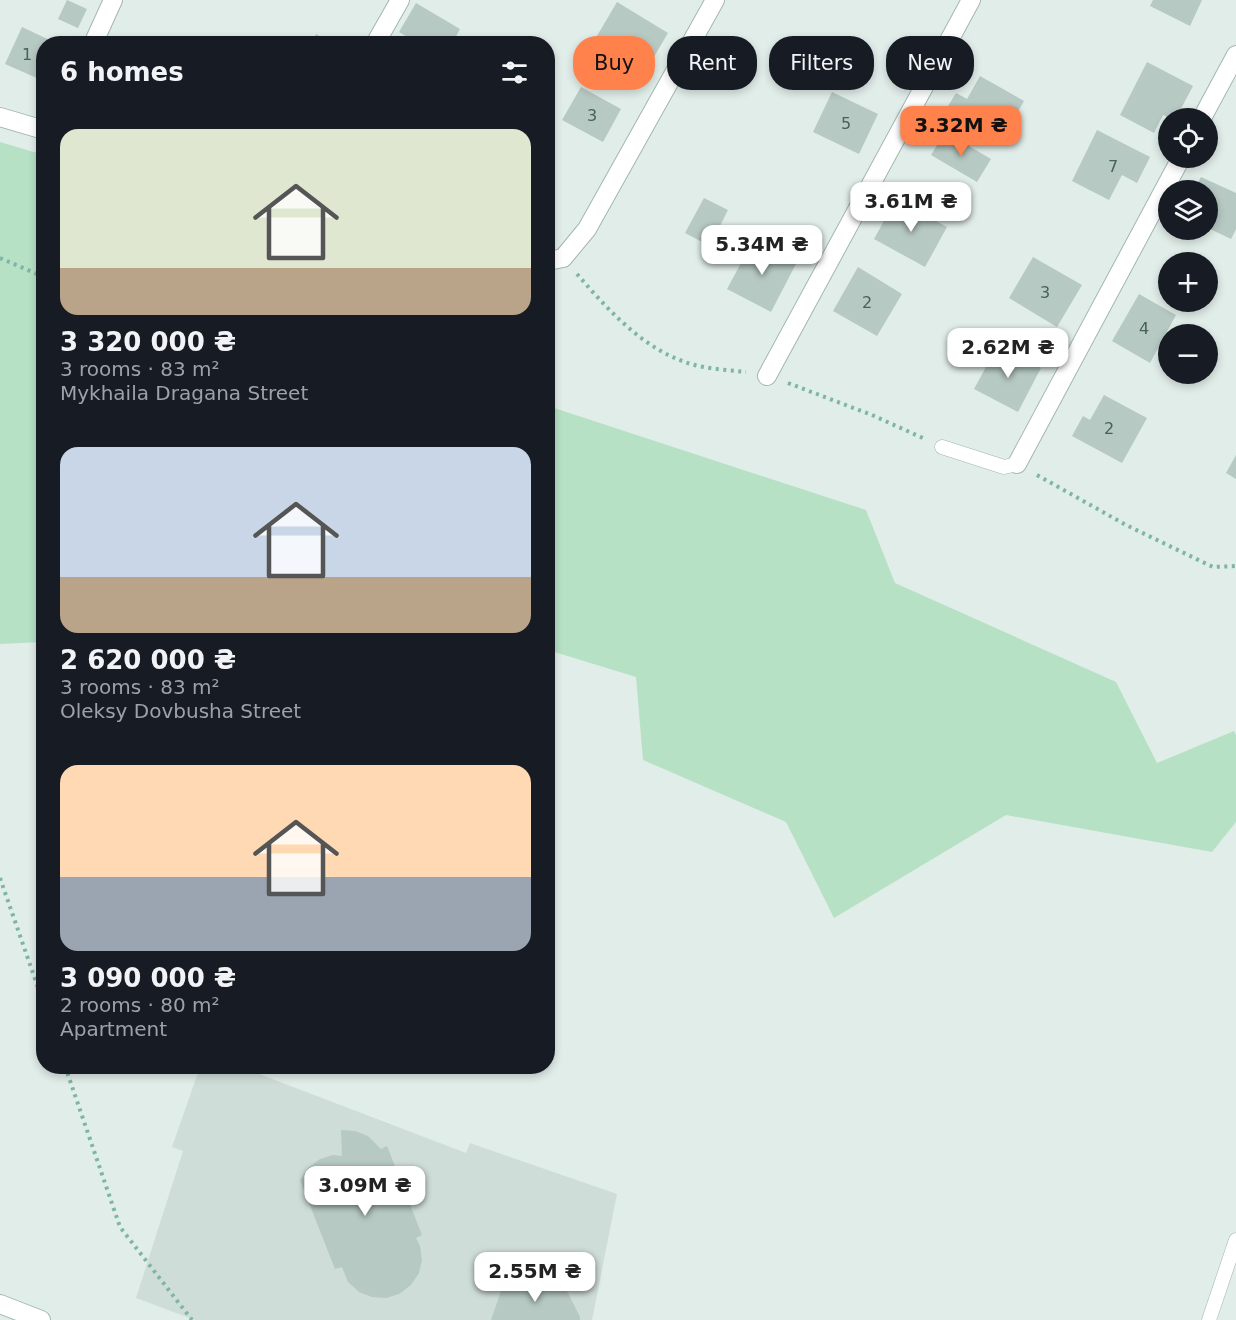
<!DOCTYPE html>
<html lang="en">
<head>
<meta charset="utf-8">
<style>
  :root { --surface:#171b24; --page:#20242c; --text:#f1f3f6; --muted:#9ea1a6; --accent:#ff824d }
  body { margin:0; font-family:"DejaVu Sans",sans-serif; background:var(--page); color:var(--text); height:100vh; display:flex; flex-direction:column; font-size:22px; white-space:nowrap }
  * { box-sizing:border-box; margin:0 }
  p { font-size:20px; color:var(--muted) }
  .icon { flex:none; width:33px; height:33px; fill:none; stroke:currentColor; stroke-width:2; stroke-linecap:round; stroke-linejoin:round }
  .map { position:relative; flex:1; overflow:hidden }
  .panel { position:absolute; left:36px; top:36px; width:519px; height:1038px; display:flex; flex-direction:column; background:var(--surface); border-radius:24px; box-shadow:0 3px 9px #0003 }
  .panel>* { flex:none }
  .hud { position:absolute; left:573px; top:36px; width:570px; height:54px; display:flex; gap:12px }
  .controls { position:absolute; left:1158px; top:108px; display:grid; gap:12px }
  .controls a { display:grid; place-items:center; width:60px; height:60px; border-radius:50%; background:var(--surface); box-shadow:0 3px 9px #0003; font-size:30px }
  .price { position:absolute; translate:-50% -51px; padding:0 14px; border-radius:12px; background:#fff; color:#222; font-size:20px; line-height:39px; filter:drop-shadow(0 2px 3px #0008) }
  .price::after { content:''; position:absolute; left:50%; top:36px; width:18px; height:14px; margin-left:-9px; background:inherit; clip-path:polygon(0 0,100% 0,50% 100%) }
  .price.current { background:var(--accent); color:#111 }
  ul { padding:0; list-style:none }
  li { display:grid; align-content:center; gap:12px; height:318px; padding:0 24px }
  li span { display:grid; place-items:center; height:186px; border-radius:18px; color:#555 }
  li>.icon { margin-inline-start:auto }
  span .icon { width:108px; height:108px; fill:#fffc; stroke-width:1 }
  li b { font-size:26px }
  h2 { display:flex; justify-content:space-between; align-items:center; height:72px; padding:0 24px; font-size:26px }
  .pill { padding:0 21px; border-radius:24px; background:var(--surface); box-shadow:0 3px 9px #0003; font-size:21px; line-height:54px }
  .pill.current { background:var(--accent); color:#111 }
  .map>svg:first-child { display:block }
</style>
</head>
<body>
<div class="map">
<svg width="1236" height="1320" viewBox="0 0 1236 1320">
  <rect width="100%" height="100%" fill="#e1ede9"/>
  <path fill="#cfddd8" d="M200,1067H241L466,1153L470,1143L617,1194L592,1320H195L136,1298L183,1151L172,1147Z"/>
  <path fill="#b7e1c5" d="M0,142L44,155L43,642L0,644Z
    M548,406L866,510L895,583L1116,682L1157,763L1234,731L1236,735V822L1212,852L1006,815L834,918L786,822L643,760L636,677L548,650Z"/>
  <path fill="#b6c9c2" d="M67,0L87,9L78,28L58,19Z
    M1153,0H1202L1190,26L1150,6Z
    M617,2L668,33L645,72L594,41Z
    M416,3L460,29L452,44H419L399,32Z
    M22,27L58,44H44V74L41,73L39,79L5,64Z
    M316,34L333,44H311Z
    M1147,62L1193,86L1176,118H1170L1163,115L1154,133L1120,115Z
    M980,76L1024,101L1003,137L948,106L956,93L967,99Z
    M581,87L621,109L603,142L562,120Z
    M832,92L878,114L859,154L813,132Z
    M1097,130L1150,157L1137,183L1122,175L1109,200L1072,181Z
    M945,132L991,159L977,182L931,155Z
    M1201,177L1236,193V229L1231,239L1208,228V190H1194Z
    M704,198L728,210L710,246L685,233Z
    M896,199L947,227L925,267L874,239Z
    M754,239L797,262L771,312L727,289Z
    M1033,257L1082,285L1057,327L1009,298Z
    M858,267L902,294L877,336L833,311Z
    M1139,294L1176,315L1150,363L1112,341Z
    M998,345L1041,368L1018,412L974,389Z
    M1104,395L1147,418L1122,463L1072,436L1083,416L1090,420Z
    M1236,455V479L1226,473Z
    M341,1130L355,1131L368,1136L381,1149L387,1146L422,1235L416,1238L420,1246L422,1260L419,1273L411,1285L399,1294L386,1298L372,1297L359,1292L348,1282L342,1267L335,1269L300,1180L308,1168L320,1159L333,1155L342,1156Z
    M527,1277L567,1291L580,1317V1320H491L501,1291Z"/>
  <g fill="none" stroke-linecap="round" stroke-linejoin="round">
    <g stroke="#a3b6b1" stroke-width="15">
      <path id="service" d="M942,447L1004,467L1017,464
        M1209,1320L1236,1240"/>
    </g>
    <g stroke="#a3b6b1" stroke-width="20">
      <path id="minor" d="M93,44L113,0
        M375,44L400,0
        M0,117L44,130
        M1202,118L1236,55
        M548,261L563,258L587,229L715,0
        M767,376L971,0
        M1017,464L1181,158"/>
    </g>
    <g stroke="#9ebab2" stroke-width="20">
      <path id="secondary" d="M0,1304L41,1320"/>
    </g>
    <path stroke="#7eb5a6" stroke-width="4" stroke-dasharray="3 4.5" stroke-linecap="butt" d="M0,258L44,277
      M577,274C609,311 644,350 691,364C708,369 728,370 746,372
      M788,383L872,415L925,439
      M1037,475L1126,525L1213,567L1236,566
      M0,878L44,1005
      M65,1066L120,1227L192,1320"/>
    <use href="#service" stroke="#fff" stroke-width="14"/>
    <use href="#minor" stroke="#fff" stroke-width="18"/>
    <use href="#secondary" stroke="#fff" stroke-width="18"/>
  </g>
  <g text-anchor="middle" stroke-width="5" stroke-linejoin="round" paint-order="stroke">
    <g font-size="16" fill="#45625b">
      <text x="27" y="60">1</text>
      <text x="592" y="121">3</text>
      <text x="846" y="129">5</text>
      <text x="1113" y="172">7</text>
      <text x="1045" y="298">3</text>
      <text x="867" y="308">2</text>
      <text x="1144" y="334">4</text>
      <text x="1109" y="434">2</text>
    </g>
  </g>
</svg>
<div class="controls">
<a><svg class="icon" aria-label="locate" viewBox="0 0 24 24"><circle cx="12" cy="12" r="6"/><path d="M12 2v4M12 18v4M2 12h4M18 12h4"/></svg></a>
<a><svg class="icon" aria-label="layers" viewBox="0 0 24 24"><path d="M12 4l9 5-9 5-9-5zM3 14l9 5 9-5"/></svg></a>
<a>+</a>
<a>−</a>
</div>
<b class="price current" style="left:961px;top:157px">3.32M ₴</b>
<b class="price" style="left:911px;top:233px">3.61M ₴</b>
<b class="price" style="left:762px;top:276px">5.34M ₴</b>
<b class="price" style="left:1008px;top:379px">2.62M ₴</b>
<b class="price" style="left:365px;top:1217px">3.09M ₴</b>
<b class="price" style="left:535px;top:1303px">2.55M ₴</b>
<div class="hud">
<a class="pill current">Buy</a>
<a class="pill">Rent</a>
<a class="pill">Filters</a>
<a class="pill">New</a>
</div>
<section class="panel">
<h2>6 homes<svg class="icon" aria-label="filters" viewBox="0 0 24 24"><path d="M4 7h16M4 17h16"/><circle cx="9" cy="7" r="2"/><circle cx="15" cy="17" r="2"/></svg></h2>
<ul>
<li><span style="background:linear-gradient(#dfe7d0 75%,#b9a48a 0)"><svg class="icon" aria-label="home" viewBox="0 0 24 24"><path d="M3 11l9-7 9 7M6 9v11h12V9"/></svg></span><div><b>3 320 000 ₴</b><p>3 rooms · 83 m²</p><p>Mykhaila Dragana Street</p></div></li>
<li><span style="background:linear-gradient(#c9d6e8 70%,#b9a48a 0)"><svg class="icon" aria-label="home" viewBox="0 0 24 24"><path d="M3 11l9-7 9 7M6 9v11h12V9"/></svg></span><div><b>2 620 000 ₴</b><p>3 rooms · 83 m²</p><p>Oleksy Dovbusha Street</p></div></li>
<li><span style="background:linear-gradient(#ffd9b3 60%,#9aa5b1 0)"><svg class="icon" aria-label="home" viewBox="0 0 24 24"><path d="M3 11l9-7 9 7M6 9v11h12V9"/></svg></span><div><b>3 090 000 ₴</b><p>2 rooms · 80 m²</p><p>Apartment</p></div></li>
</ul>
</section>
</div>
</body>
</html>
